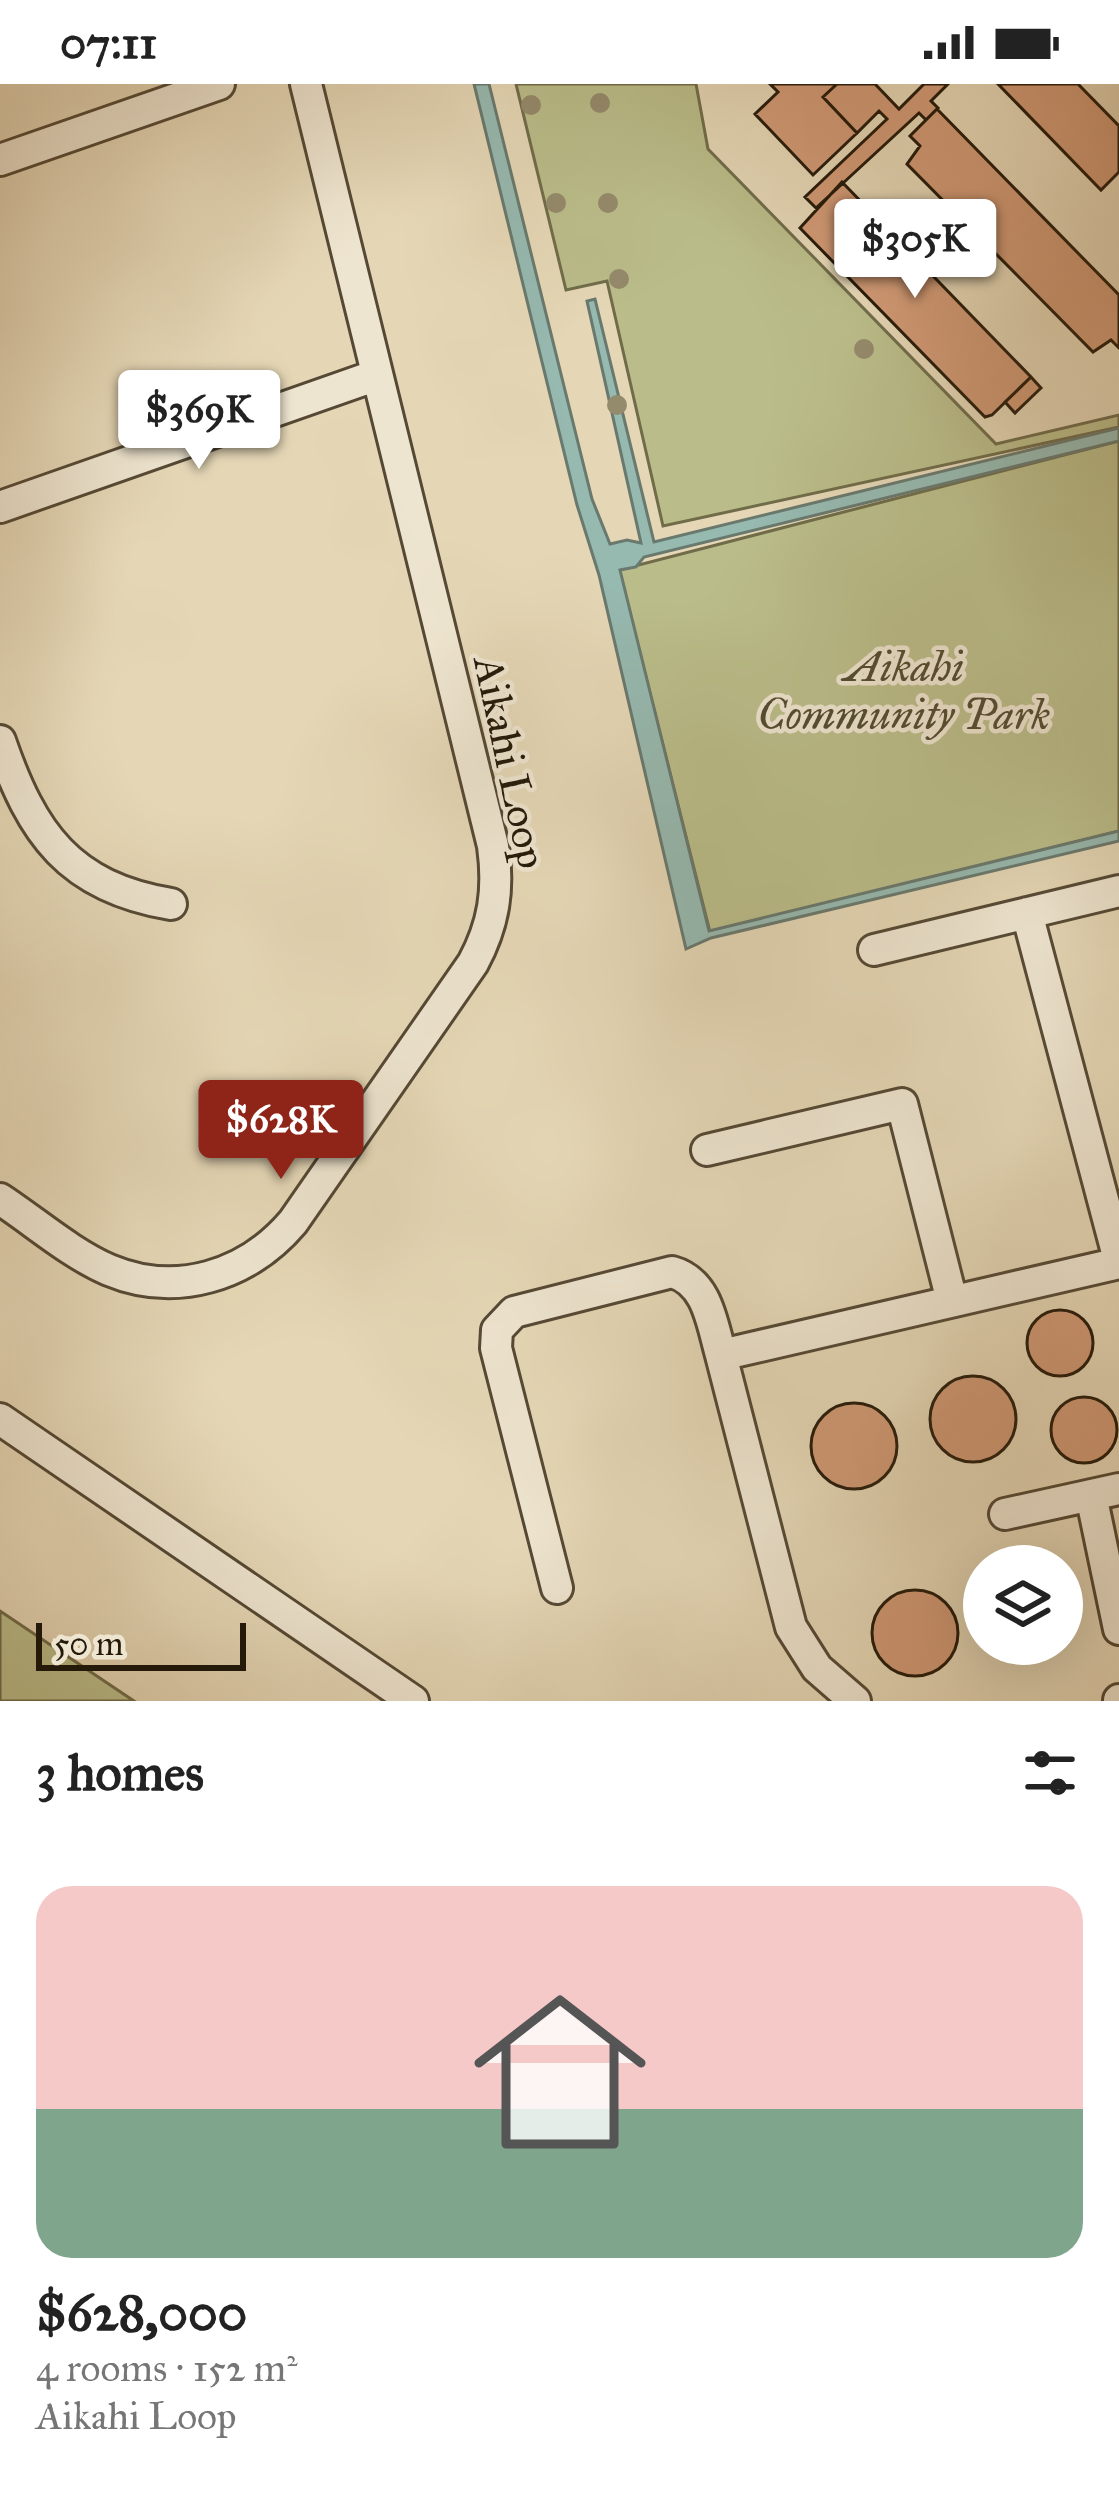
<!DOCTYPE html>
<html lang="en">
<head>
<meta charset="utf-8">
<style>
  :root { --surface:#fff; --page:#f6f6f6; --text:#222; --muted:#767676; --line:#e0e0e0; --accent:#8f2418 }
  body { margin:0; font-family:"IM FELL Great Primer",serif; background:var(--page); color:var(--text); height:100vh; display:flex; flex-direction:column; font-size:45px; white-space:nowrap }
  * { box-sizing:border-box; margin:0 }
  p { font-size:39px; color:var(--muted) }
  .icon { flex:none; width:66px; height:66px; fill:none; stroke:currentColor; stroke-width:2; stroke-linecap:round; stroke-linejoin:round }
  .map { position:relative; height:1617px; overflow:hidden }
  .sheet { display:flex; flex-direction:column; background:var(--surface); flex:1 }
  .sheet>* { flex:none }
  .tools { position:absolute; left:963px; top:1461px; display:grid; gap:24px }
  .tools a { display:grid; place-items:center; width:120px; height:120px; border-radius:50%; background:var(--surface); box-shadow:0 12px 48px #0002; font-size:60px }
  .scale { position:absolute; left:36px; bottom:30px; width:210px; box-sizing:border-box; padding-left:12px; border:6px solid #251a0a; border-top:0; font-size:33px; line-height:42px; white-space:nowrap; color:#251a0a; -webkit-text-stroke:9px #eee5d0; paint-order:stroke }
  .price { position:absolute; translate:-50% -102px; padding:0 27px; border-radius:12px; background:#fff; color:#222; font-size:39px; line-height:78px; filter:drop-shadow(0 3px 6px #0008) }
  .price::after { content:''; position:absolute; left:50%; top:72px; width:36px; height:27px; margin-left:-18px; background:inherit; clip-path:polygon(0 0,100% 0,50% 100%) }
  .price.on { background:var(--accent); color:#fff }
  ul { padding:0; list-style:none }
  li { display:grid; align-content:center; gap:24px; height:636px; padding:0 36px }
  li+li { border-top:3px solid var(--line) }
  li span { display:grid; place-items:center; height:372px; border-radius:36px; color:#555 }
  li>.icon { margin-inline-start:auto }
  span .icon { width:216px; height:216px; fill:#fffc; stroke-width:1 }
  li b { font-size:51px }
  h2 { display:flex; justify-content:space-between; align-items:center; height:144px; padding:0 36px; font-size:51px }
  .status { display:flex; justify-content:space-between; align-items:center; height:84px; padding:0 60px; background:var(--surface); direction:ltr }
  .status svg { height:33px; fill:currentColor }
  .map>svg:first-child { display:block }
</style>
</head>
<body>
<div class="status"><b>07:11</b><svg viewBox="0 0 49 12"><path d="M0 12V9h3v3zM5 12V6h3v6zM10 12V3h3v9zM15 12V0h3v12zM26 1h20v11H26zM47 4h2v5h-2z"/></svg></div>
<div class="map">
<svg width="1119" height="1617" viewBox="0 0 1119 1617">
  <rect width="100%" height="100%" fill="#e5d7b6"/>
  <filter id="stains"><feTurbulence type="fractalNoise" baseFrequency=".00167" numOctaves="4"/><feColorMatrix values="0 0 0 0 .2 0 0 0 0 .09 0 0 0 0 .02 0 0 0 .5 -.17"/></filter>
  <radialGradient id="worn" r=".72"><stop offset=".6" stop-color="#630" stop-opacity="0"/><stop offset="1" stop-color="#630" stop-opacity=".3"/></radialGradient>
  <path fill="#babd8a" stroke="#706c4a" stroke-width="3" d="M516,0H696L708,65L996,360L1119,331V343L663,442L607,197L566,206Z
    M1119,357V747L710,848L619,486Z
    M0,1527L134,1617H0Z"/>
  <path fill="#96b9b0" stroke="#69796e" stroke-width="3" d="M474,0H489L592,415L610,460L627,456L641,459L587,217L595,215L654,458L1119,344V357L644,473L636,483L620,486L709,847L1119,747V757L711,854L686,865L599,491L577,421Z"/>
  <path fill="#d09975" stroke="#251a0a" stroke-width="3" d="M770,0H837L823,13L857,49L813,91L755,30L778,8Z
    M837,0H875L899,25L924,0H948L931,17L938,24L926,36L919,29L816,124L805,113L887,35L879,27L857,49L823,13Z
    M998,0H1078L1119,42V88L1101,106Z
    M937,25L1119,211V264L1111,256L1093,268L907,80L920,62L910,52Z
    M842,98L1031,293L992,331L985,333L800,144Z
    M1031,293L1041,304L1015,329L1005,318Z
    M1027 1259a33 33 0 1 1 66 0a33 33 0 1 1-66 0Z
    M930 1335a43 43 0 1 1 86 0a43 43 0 1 1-86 0Z
    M1051 1346a33 33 0 1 1 66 0a33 33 0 1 1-66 0Z
    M811 1362a43 43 0 1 1 86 0a43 43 0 1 1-86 0Z
    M984,1498V1555L973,1531L974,1516Z
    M872 1549a43 43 0 1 1 86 0a43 43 0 1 1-86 0Z"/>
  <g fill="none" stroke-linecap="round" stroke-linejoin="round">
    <g stroke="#554935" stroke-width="36">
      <path id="minor" d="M0,76L219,0
        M0,423L377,291
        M0,657C32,750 69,803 171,820
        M1027,829L1119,1176
        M874,866L1119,807
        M707,1066L902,1020L952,1217
        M0,1115C35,1138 70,1169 109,1186C176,1214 247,1192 293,1138L473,879C494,840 499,806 493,762L306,0
        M0,1335L413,1617
        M1091,1411L1119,1545
        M1005,1430L1119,1405
        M557,1504L496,1264L497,1246L514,1228L672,1188C708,1198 712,1240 721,1271
        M855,1617L817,1584L791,1543L721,1271L1119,1179
        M1119,1617V1616"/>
    </g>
    <use href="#minor" stroke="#eee5d0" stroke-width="30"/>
  </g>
  <g fill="#948a6c">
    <circle cx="600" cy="19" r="10"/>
    <circle cx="531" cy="21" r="10"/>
    <circle cx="556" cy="119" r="10"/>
    <circle cx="608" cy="119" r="10"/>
    <circle cx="619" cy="195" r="10"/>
    <circle cx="864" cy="265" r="10"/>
    <circle cx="617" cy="321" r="10"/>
  </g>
  <g text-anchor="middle" stroke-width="9" stroke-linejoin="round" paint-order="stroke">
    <g font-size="42" font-style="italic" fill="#524b30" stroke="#eee5d0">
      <text x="904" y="597">Aikahi<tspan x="904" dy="48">Community Park</tspan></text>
    </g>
    <g font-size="42" fill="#251a0a" stroke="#eee5d0">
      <text transform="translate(511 678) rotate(78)" y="15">Aikahi Loop</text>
    </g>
  </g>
  <rect width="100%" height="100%" filter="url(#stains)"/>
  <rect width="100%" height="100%" fill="url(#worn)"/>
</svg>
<div class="tools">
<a><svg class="icon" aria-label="layers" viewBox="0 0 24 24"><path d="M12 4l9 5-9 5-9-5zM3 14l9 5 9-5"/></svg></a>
</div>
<div class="scale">50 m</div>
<b class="price" style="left:915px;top:217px">$305K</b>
<b class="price" style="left:199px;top:388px">$369K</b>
<b class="price on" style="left:281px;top:1098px">$628K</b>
</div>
<section class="sheet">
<h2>3 homes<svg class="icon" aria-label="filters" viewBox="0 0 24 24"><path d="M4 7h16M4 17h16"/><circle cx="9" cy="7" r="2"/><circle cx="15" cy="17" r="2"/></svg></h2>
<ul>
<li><span style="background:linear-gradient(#f6c9c9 60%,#7fa58c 0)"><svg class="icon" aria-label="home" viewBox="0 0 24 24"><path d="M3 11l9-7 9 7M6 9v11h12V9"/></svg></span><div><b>$628,000</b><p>4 rooms · 152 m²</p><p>Aikahi Loop</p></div></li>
</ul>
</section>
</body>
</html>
